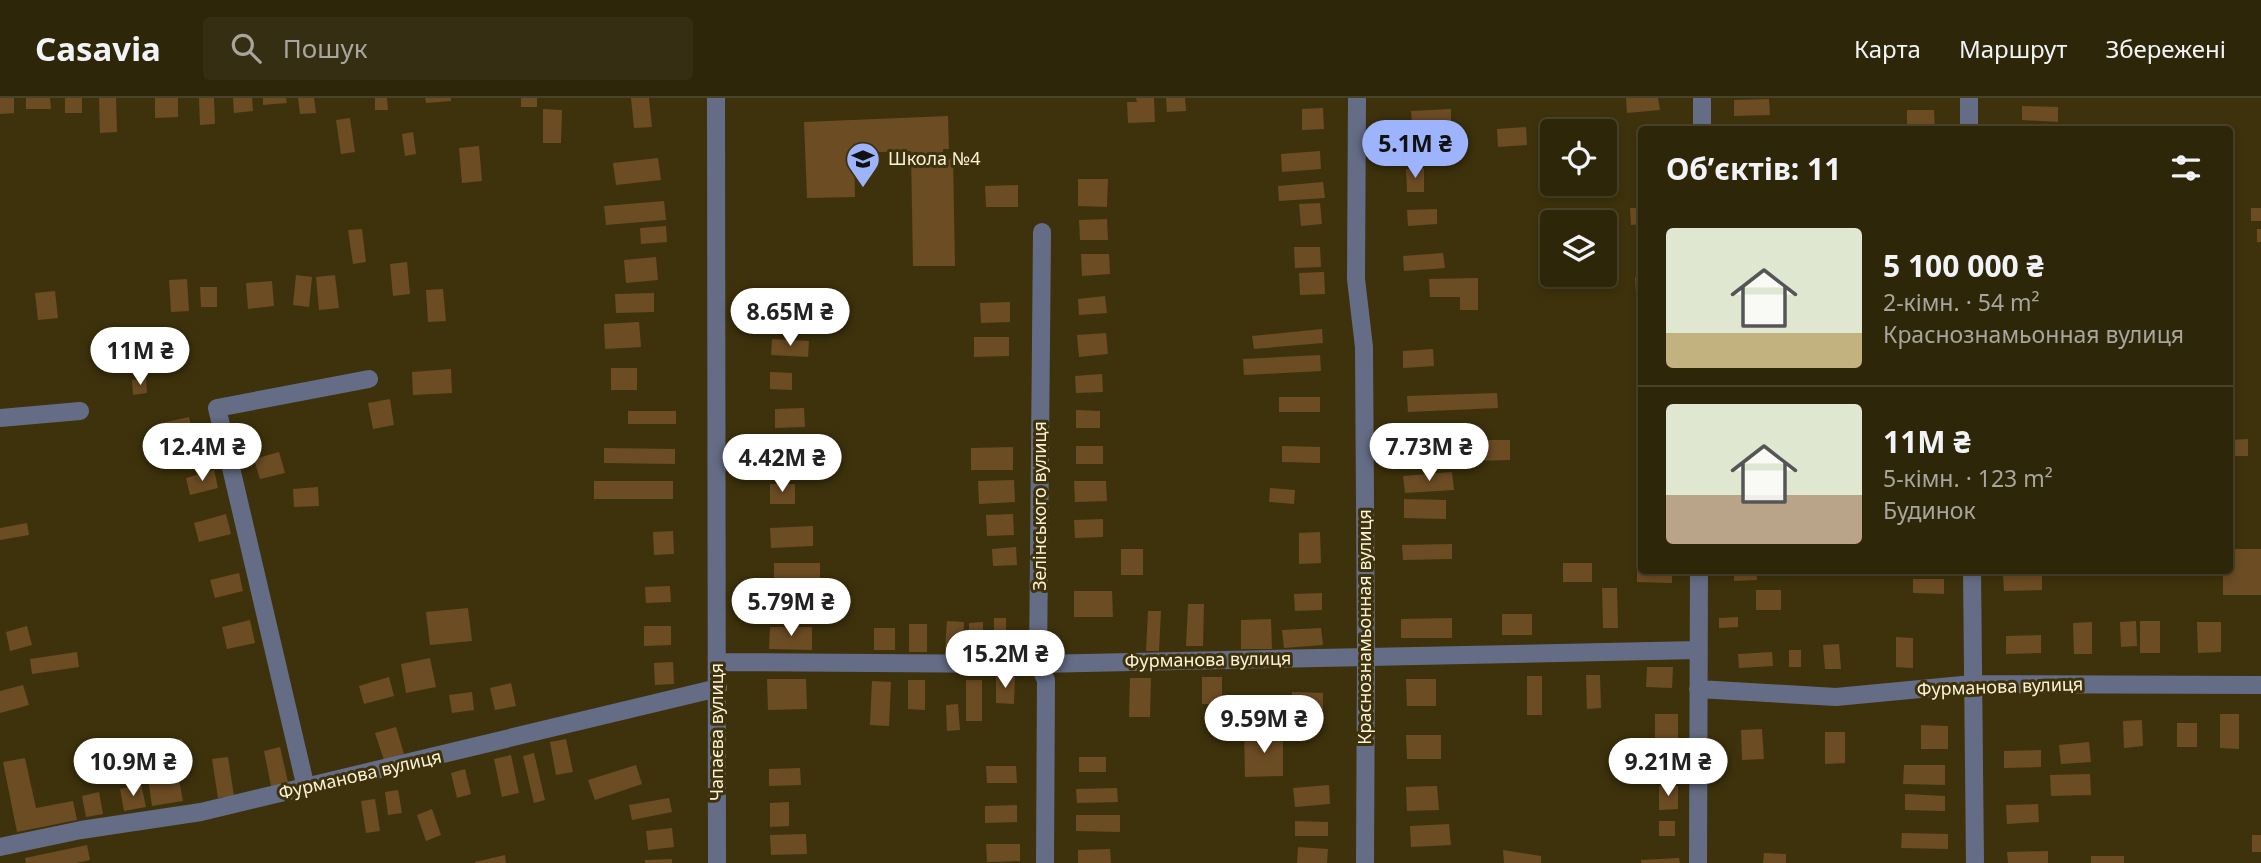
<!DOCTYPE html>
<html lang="uk">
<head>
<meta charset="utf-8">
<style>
  :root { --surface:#2e2609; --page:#362e12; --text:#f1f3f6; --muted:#a7a59c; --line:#49432a; --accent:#9db4fd }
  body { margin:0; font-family:"Noto Sans",sans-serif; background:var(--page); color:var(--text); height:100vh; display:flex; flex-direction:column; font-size:26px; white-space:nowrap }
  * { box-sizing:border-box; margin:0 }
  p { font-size:23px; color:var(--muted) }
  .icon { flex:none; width:38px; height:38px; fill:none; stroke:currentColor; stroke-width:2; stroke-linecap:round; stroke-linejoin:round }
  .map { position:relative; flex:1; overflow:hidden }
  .drawer { position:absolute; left:1638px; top:28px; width:595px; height:448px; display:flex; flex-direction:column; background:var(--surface); border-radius:7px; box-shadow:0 4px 10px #0003,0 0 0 2px var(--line) }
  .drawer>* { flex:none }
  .buttons { position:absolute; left:1540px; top:21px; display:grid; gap:14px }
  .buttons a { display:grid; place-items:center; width:77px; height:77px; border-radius:7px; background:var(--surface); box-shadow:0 4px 10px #0003,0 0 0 2px var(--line); font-size:35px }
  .price { position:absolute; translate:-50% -60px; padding:0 16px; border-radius:24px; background:#fff; color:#222; font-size:23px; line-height:46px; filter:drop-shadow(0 2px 4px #0008) }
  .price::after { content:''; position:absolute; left:50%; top:42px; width:21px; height:16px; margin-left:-10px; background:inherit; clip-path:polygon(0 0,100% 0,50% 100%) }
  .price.active { background:var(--accent); color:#111 }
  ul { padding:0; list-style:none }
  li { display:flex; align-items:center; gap:21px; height:175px; padding:0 28px }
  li+li { border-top:2px solid var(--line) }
  li span { display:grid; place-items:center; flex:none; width:196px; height:140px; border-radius:7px; color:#555 }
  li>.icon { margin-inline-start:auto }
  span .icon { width:84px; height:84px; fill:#fffc; stroke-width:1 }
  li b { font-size:30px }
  h2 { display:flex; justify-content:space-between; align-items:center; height:84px; padding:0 28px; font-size:30px }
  header { display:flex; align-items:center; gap:42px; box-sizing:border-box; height:98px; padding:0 35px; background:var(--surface); border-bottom:2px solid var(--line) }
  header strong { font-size:33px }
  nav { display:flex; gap:38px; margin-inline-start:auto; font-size:24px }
  .search { width:490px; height:63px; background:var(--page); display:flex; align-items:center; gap:18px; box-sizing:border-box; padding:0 24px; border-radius:7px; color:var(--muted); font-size:26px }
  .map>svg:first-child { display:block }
</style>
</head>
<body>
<header>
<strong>Casavia</strong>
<div class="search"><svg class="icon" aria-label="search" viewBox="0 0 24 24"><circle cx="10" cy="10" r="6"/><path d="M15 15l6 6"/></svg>Пошук</div>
<nav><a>Карта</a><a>Маршрут</a><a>Збережені</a></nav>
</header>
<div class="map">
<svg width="2261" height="765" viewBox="0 0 2261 765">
  <rect width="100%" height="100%" fill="#3e320c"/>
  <path fill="#6c4c23" d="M0,0H14V15L0,16Z
    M26,0H50L51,11H26Z
    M65,0H82V15H65Z
    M99,0H116L117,34L100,35Z
    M155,0H178V19L155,20Z
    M199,0H214L215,26L200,27Z
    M233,0H252L253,13L234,15Z
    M263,0H286L287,5L263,7Z
    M298,0H314L316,15L300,16Z
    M375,0H387L388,12H375Z
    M425,0H451V3L426,5Z
    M521,0H537V9H521Z
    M631,0H649L652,29L634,30Z
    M1136,0H1154L1155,24L1128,25L1127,4H1137Z
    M1166,0H1185L1186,13L1167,14Z
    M1626,0H1658L1660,12L1627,15Z
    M1769,1L1770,17L1734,18V2Z
    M2022,8L2058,9V24L2022,22Z
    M1323,10L1324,31L1302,32V11Z
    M543,11L562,12L561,45H543Z
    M1451,11V25L1412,27L1411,13Z
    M1907,12H1934L1935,32H1907Z
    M948,18L949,51H943V63L953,60L955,168H913L911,53L854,55L855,99L807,100L804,24Z
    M350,20L355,54L341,56L336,22Z
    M1526,29L1527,47L1498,49L1497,31Z
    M413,34L416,56L405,58L402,36Z
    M1612,35L1613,55L1605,56V36Z
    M479,48L482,83L462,85L459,50Z
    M1320,53L1321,71L1282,74L1281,56Z
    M658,60L661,82L616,87L613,65Z
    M1637,67H1642V89H1639Z
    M1424,70V94H1407L1406,71Z
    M1078,81H1108L1107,109L1078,108Z
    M1323,84L1325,100L1279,103L1278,88Z
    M1018,87V109H986L985,88Z
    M664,103L666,122L606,127L604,108Z
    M1320,105L1322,126L1301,128L1299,106Z
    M1630,110H1642V126L1631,127Z
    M2251,110H2261V123H2251Z
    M1437,111V126L1408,128L1407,112Z
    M1107,121L1108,142H1080L1079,122Z
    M666,128L667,144L641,146L640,130Z
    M362,131L366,164L353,166L348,132Z
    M2257,131H2261V144H2257Z
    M1294,149H1320L1321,169L1295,170Z
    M1443,155L1445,170L1404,173L1403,158Z
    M1081,156H1109L1110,176L1082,178Z
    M656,159L658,182L626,185L624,162Z
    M407,164L410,196L393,198L390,166Z
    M1324,174L1325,196L1300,197L1299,175Z
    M296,177L312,179L309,209L293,207Z
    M335,177L339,210L319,212L316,179Z
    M1642,178V194L1636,195L1635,179Z
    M1478,180V212H1460V199H1430L1429,181Z
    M187,181L189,213L171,214L169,182Z
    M272,183L274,208L248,211L246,185Z
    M200,189H217V209H201Z
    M443,191L446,223L428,224L426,192Z
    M55,193L58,220L38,222L35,195Z
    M654,195V214L616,215L615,196Z
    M1105,198L1107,215L1079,217L1078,201Z
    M832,204L833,220L806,221L805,205Z
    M1010,204V224L981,225L980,205Z
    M639,224L641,249L605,251L604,226Z
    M1322,231L1323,245L1254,251L1252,238Z
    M1106,235L1108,256L1079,259L1077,237Z
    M974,239H1009V258L974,259Z
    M772,241L809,243L808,259L771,257Z
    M1433,251L1434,268L1403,270V253Z
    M1320,257L1321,273L1244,277L1243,261Z
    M611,270H637V292H611Z
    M451,271L452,295L413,297L412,274Z
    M770,274L792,275V292L770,291Z
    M1102,276L1103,294L1076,295L1075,278Z
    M146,280L147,295L133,297L132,282Z
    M1497,295L1498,310L1408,314L1407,298Z
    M1279,299H1320V314H1279Z
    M390,301L394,327L373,331L368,305Z
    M804,310L805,329L775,330V311Z
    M1076,312L1100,313V330H1076Z
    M628,313H676V326H628Z
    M189,319L197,351L164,359L157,326Z
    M2248,341V358H2230V342Z
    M1477,342H1510V362L1477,363Z
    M1076,348H1103V366H1076Z
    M1282,348L1320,349V365L1282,364Z
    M1013,349V372H971V350Z
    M604,350L675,351V366L604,365Z
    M279,354L285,375L260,381L254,361Z
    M796,354V369H774V355Z
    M214,372L218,390L190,397L186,380Z
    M1452,374L1454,392L1405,395L1403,378Z
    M1014,382L1015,404L979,406L978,383Z
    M594,383H673V401H594Z
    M1074,383H1106L1107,403L1075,404Z
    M770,386H795V406H770Z
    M318,389L319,408L294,409L293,391Z
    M1270,390L1295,392L1294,406L1269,404Z
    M1404,401L1446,402V421L1404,420Z
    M226,416L231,436L199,444L194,425Z
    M1013,416L1014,437L987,438L986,417Z
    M1103,421V439L1075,440L1074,422Z
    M27,425L29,437L0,442V430Z
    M813,428V448L771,450L770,430Z
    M673,433L674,456L654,457L653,434Z
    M1320,434L1321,465L1299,466V435Z
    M1452,446V461L1403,462L1402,447Z
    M1016,449L1017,467L993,468L992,451Z
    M1121,451H1143V477H1121Z
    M2230,451H2261V497H2223V472H2230Z
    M774,465H820V481H774Z
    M1563,465H1592V484H1563Z
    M1637,469H1642V472H1672V485L1637,484Z
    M1734,472H1756L1757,482L1734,483Z
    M239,475L243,493L215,500L210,482Z
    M2042,475V492L2004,493L2003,476Z
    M1913,481H1944V496L1913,495Z
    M670,488L671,504L646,505L645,489Z
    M1602,490H1617L1618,530H1603Z
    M1756,492H1781V512H1756Z
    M1074,493H1112L1113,519H1074Z
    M1322,495V512L1295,513L1294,496Z
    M1188,506H1204L1203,548H1186Z
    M468,510L472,543L430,547L426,514Z
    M1148,513H1161L1159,553H1146Z
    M1502,516H1532V537H1502Z
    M1738,519V529L1719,530V520Z
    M994,520H1006V540H1018V553H994Z
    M1452,520V540H1401V521Z
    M1271,521L1272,551H1241V522Z
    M250,522L255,545L227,551L222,529Z
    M947,523L964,524L963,552L945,551Z
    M2136,523L2137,548L2121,549L2120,524Z
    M2140,523H2160V555H2140Z
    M983,524V552L969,553V525Z
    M2092,524V556H2074L2073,525Z
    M2197,524H2221V554L2198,555Z
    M909,526H927V554H909Z
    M27,528L32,547L10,553L6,534Z
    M644,528H671V547L644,548Z
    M770,529H812V552L769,551Z
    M874,530H895V552H874Z
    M1321,530L1323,547L1284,550L1282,532Z
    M2041,537V555L2006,556V538Z
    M1896,539L1913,540V570L1896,569Z
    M1839,546L1841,571H1825L1823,547Z
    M1789,552H1801V569H1789Z
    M77,554L79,569L32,576L30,561Z
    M1772,554L1773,568L1739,570L1738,556Z
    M430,560L436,589L406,595L401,566Z
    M673,564L674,586L655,587L654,565Z
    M1647,569H1673L1672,590L1646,589Z
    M1586,577H1600L1601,610L1587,611Z
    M996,578H1015L1014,606L996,605Z
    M1527,578H1542V617H1527Z
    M389,579L394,598L364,606L359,588Z
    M1202,579H1222V606H1202Z
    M1130,580H1151L1150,619H1129Z
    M767,581H806L807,611L768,612Z
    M1406,581H1436V608H1407Z
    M908,582H925V612L908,611Z
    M966,582H982V623H966Z
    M872,583L891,584L889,628L870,627Z
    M511,585L516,608L495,612L490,590Z
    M23,587L29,607L0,615V593Z
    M472,594L474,612L452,615L449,597Z
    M1292,594L1323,595V612H1292Z
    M958,606L960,632L947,633L946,607Z
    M1655,616H1678V645H1655Z
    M2220,616H2239V651L2220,650Z
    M2142,622L2143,648L2124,650L2123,623Z
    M2177,625H2197V649H2177Z
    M1921,627L1948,628V651H1921Z
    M396,629L404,656L384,662L375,635Z
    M1762,631L1764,661L1742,662L1741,632Z
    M1825,634H1845V665L1825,666Z
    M1244,635H1283V678L1245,679Z
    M1406,637H1441V661H1407Z
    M182,641L187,669L170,672L165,644Z
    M566,641L573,674L556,677L550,644Z
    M2089,644L2091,664L2061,666L2059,647Z
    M280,649L288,684L271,688L264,653Z
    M2041,652V669L2004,670V653Z
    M534,655L545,702L534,705L523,658Z
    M511,657L519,695L502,699L494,661Z
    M228,659L234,698L218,700L212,661Z
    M1079,659H1106V674H1079Z
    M25,660L36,710L73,703L77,722L17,734L3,664Z
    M636,667L642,686L595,702L588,682Z
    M1904,667H1945V687L1903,686Z
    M986,668H1016L1017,685H987Z
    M800,670L801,687L769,688V671Z
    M465,671L471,696L457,700L451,675Z
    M178,676L183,703L152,708L148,680Z
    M2090,676L2091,697L2051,698L2050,677Z
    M141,686L146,709L124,713L120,691Z
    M1329,687L1330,706L1295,709L1293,690Z
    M1437,688L1439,712L1407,713L1406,689Z
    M1659,688H1678V711L1659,712Z
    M1117,690L1118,704L1077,705L1076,691Z
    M398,692L402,715L388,717L385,694Z
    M99,694L103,716L86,719L82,698Z
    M1905,696L1945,698V713L1905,712Z
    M669,700L672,714L632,722L629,707Z
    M375,701L380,733L366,735L361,703Z
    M789,704V728L770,729V705Z
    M2038,706L2039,724L2007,726L2006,707Z
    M1017,707V724L985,725V708Z
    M432,711L441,737L426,743L417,717Z
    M1076,717H1120V734L1076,733Z
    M1295,723L1328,724V738H1295Z
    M1659,723H1675V738H1659Z
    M1449,726L1451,747L1411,749L1410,728Z
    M672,730L674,749L648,752L646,733Z
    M1902,735L1948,736V751L1901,750Z
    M806,736L807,756L771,757L770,737Z
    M2252,737H2261V754H2252Z
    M986,746H1020V763L987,764Z
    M87,747L90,762L76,765H26L25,760Z
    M1298,749L1328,751L1327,765H1297Z
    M1110,751L1111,765H1078V752Z
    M1503,752L1541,758V765H1504Z
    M2048,753V765H2008L2007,754Z
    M1764,755L1786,756V765H1763Z
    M505,757L506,765H475V764Z
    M2091,758H2124V765H2091Z
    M1679,760L1680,765H1641V762Z
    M672,761V765H645V762Z"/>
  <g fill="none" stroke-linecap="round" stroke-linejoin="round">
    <path stroke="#656d86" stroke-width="18" d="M716,0L717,765
      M1357,0L1356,181L1364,249L1366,558L1365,765
      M1969,0V32
      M1702,32V0
      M1042,134L1038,566L1046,582L1045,765
      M0,320L80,313
      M1972,472L1975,765
      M717,564L1038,566L1698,552
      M1698,591L1836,599L1973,586L2261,587
      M306,690L217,310L369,281
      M0,749L81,732L201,714L718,590
      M1698,764L1699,472"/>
  </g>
  <defs>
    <g id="school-pin" transform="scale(1.75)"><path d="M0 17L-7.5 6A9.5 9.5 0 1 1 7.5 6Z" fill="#9db4fd" stroke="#3e320c"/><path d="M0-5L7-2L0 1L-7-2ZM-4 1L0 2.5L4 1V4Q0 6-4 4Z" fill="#111"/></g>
  </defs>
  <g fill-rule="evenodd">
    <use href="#school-pin" x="863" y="61"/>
  </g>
  <g text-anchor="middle" stroke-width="6" stroke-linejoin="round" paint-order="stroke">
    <g font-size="18" fill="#fcf3d9" stroke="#3e320c" text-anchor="start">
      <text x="888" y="67">Школа №4</text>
    </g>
    <g font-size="18" fill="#fcf3d9" stroke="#3e320c">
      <text transform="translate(1040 408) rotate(-90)" y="6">Зелінського вулиця</text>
      <text transform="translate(1365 529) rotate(-90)" y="6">Краснознамьонная вулиця</text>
      <text transform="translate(1208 562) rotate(-1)" y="6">Фурманова вулиця</text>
      <text transform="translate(2000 589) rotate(-2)" y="6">Фурманова вулиця</text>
      <text transform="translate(717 634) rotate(-90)" y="6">Чапаєва вулиця</text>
      <text transform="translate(360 677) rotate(-13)" y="6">Фурманова вулиця</text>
    </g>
  </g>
</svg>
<div class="buttons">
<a><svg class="icon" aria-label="locate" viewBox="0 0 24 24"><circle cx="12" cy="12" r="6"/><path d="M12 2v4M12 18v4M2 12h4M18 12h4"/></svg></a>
<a><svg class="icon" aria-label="layers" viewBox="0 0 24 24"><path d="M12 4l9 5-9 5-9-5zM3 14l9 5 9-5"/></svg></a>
</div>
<b class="price active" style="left:1415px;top:82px">5.1M ₴</b>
<b class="price" style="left:790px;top:250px">8.65M ₴</b>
<b class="price" style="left:140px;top:289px">11M ₴</b>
<b class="price" style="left:202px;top:385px">12.4M ₴</b>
<b class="price" style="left:1429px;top:385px">7.73M ₴</b>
<b class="price" style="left:782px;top:396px">4.42M ₴</b>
<b class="price" style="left:791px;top:540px">5.79M ₴</b>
<b class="price" style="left:1005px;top:592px">15.2M ₴</b>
<b class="price" style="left:1264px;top:657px">9.59M ₴</b>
<b class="price" style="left:133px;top:700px">10.9M ₴</b>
<b class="price" style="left:1668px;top:700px">9.21M ₴</b>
<section class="drawer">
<h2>Об’єктів: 11<svg class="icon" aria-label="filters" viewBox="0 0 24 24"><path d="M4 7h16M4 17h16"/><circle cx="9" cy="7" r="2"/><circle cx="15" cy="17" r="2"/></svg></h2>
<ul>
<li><span style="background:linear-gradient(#dfe7d0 75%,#c2b280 0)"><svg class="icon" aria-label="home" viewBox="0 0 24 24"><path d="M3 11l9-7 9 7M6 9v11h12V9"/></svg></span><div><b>5 100 000 ₴</b><p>2-кімн. · 54 m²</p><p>Краснознамьонная вулиця</p></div></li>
<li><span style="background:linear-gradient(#dfe7d0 65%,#b9a48a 0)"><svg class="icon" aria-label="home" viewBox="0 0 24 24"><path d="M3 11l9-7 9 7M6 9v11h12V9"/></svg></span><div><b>11M ₴</b><p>5-кімн. · 123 m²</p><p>Будинок</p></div></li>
</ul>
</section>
</div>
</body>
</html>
